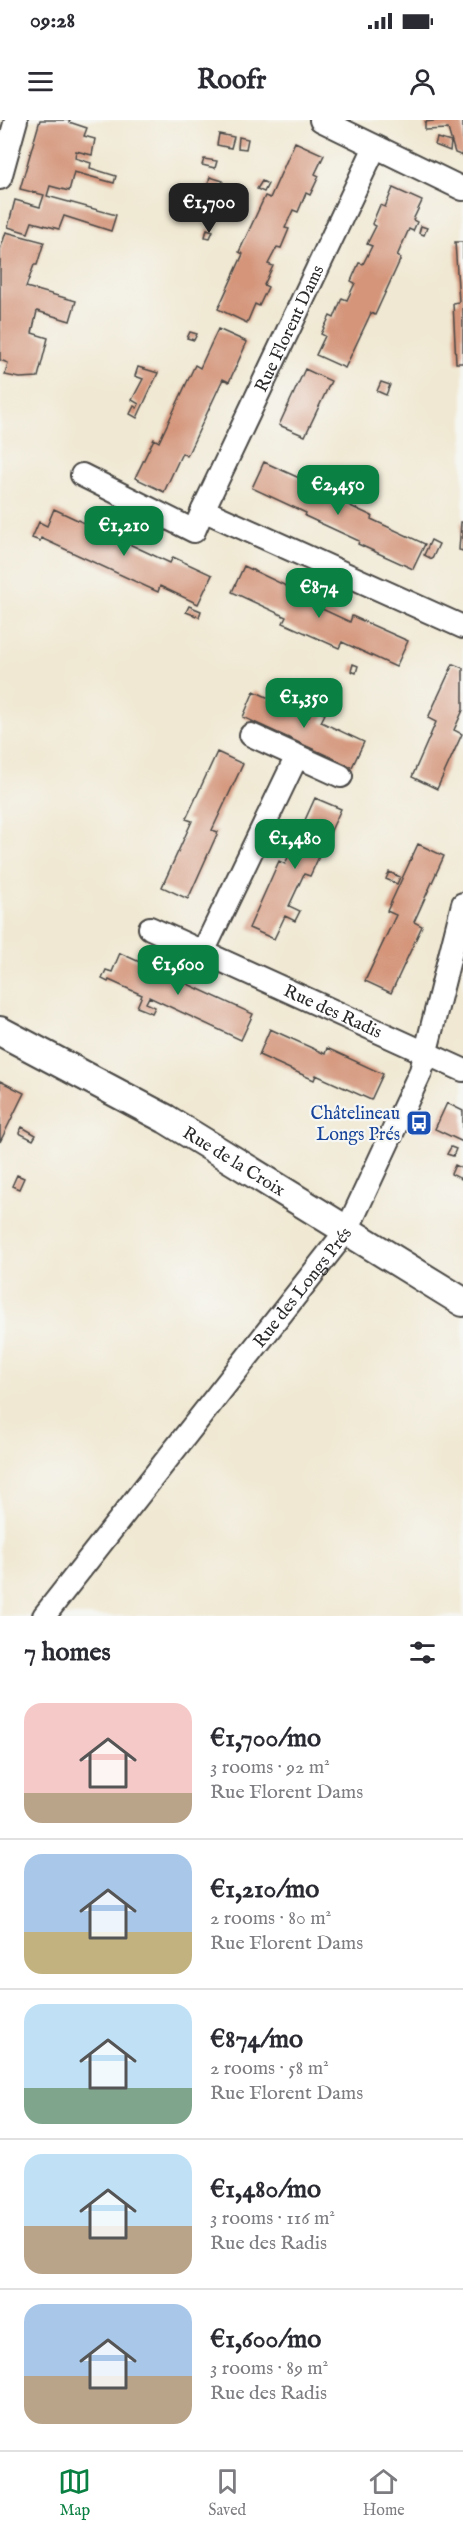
<!DOCTYPE html>
<html lang="en">
<head>
<meta charset="utf-8">
<style>
  :root { --surface:#fff; --page:#f7f7f7; --text:#2b2b33; --muted:#7c7c81; --line:#e1e1e2; --accent:#0b8043 }
  body { margin:0; font-family:"IM FELL English",serif; background:var(--page); color:var(--text); height:100vh; display:flex; flex-direction:column; font-size:22px; white-space:nowrap }
  * { box-sizing:border-box; margin:0 }
  p { font-size:20px; color:var(--muted) }
  .icon { flex:none; width:33px; height:33px; fill:none; stroke:currentColor; stroke-width:2; stroke-linecap:round; stroke-linejoin:round }
  .map { position:relative; height:1496px; overflow:hidden }
  .details { display:flex; flex-direction:column; background:var(--surface); flex:1 }
  .details>* { flex:none }
  .price { position:absolute; translate:-50% -51px; padding:0 14px; border-radius:12px; background:var(--accent); color:#fff; font-size:20px; line-height:39px; filter:drop-shadow(0 2px 3px #0008) }
  .price::after { content:''; position:absolute; left:50%; top:36px; width:18px; height:14px; margin-left:-9px; background:inherit; clip-path:polygon(0 0,100% 0,50% 100%) }
  .price.current { background:#222; color:#fff }
  ul { padding:0; list-style:none }
  li { display:flex; align-items:center; gap:18px; height:150px; padding:0 24px }
  li+li { border-top:2px solid var(--line) }
  li span { display:grid; place-items:center; flex:none; width:168px; height:120px; border-radius:18px; color:#555 }
  li>.icon { margin-inline-start:auto }
  span .icon { width:72px; height:72px; fill:#fffc; stroke-width:1 }
  li b { font-size:26px }
  h2 { display:flex; justify-content:space-between; align-items:center; height:72px; padding:0 24px; font-size:26px }
  .status { display:flex; justify-content:space-between; align-items:center; height:42px; padding:0 30px; background:var(--surface); direction:ltr }
  .status svg { height:16px; fill:currentColor }
  header { display:flex; justify-content:space-between; align-items:center; height:78px; padding:0 24px; background:var(--surface); font-size:27px; font-weight:800 }
  .menu { display:flex; justify-content:space-around; align-items:center; height:84px; border-top:2px solid var(--line); background:var(--surface); font-size:16px; color:var(--muted) }
  .menu a { display:grid; justify-items:center; gap:3px }
  .menu .current { color:var(--accent) }
  .map>svg:first-child { display:block }
</style>
</head>
<body>
<div class="status"><b>09:28</b><svg viewBox="0 0 49 12"><path d="M0 12V9h3v3zM5 12V6h3v6zM10 12V3h3v9zM15 12V0h3v12zM26 1h20v11H26zM47 4h2v5h-2z"/></svg></div>
<header><svg class="icon" aria-label="menu" viewBox="0 0 24 24"><path d="M4 6h16M4 12h16M4 18h16"/></svg>Roofr<svg class="icon" aria-label="person" viewBox="0 0 24 24"><circle cx="12" cy="8" r="4"/><path d="M4 21q1-7 8-7t8 7"/></svg></header>
<div class="map">
<svg width="463" height="1496" viewBox="0 0 463 1496">
  <rect width="100%" height="100%" fill="#f6f6f2"/>
  <filter id="ink" filterUnits="userSpaceOnUse"><feTurbulence type="fractalNoise" baseFrequency=".0167" numOctaves="2"/><feDisplacementMap in="SourceGraphic" scale="12" xChannelSelector="R" yChannelSelector="G"/><feConvolveMatrix kernelMatrix="1 2 1 2 8 2 1 2 1" color-interpolation-filters="sRGB"/></filter>
  <filter id="wash" filterUnits="userSpaceOnUse"><feTurbulence type="fractalNoise" baseFrequency=".008" numOctaves="4" result="noise"/><feDisplacementMap in="SourceGraphic" scale="24" xChannelSelector="R" yChannelSelector="G"/><feGaussianBlur stdDeviation="1.35" result="paint"/><feColorMatrix in="noise" values="0 0 0 0 0 0 0 0 0 0 0 0 0 0 0 0 0 1.4 0 .05"/><feComposite in="paint" operator="in"/></filter>
  <g filter="url(#wash)">
    <rect width="100%" height="100%" fill="#f0e8d2"/>
    <g id="blocks">
      <path fill="#d4957a" d="M40,0H70L69,2L87,8L84,16L95,19L92,35L76,31L75,38L91,43L90,48L116,56L114,63L74,52L69,71L50,66L47,76L116,95L111,111L64,96L59,109L32,102L28,113L8,107L15,80L40,87L44,75L20,69Z
        M441,0H463V36L455,33L448,9L425,10V2Z
        M219,14L234,17L231,28L217,25Z
        M239,17L248,19L246,29L238,28Z
        M437,18L451,22L450,31L435,25Z
        M295,22L324,35L315,54L319,56L310,75L306,73L298,92L293,90L285,108L289,109L281,128L277,127L268,144L273,146L264,165L268,167L259,186L255,184L247,203L218,189L243,134L239,132L265,76L270,78Z
        M204,39L217,41L215,48L202,45Z
        M210,57L223,61L220,70L207,68Z
        M262,61L268,64L264,72L257,69Z
        M227,66L234,67L232,74L225,72Z
        M393,68L422,81L413,100L417,102L413,111L409,109L397,136L401,138L375,195L371,193L345,248L316,235L325,216L321,214L330,196L334,198L342,178L347,180L355,163L351,161L359,143L363,144L372,126L367,124L376,106L372,104L380,85L385,87Z
        M421,106L427,108L424,115L419,113Z
        M207,109L213,111L210,118L205,117Z
        M6,112L44,122L37,145H34L26,167L76,181L70,201L37,191L32,213L48,218L38,257L20,258L5,255L8,243L0,240V130Z
        M455,122H463V243H456L453,183L459,182Z
        M218,209L247,222L229,262L223,259L187,336L182,333L164,372L135,358L154,319L159,322L195,245L200,248Z
        M190,212L197,214L194,220L187,218Z
        M138,247L158,253L137,298L130,294L134,286L137,288L139,284L132,280L143,259L135,256Z
        M305,249L331,261L305,316L279,305Z
        M381,262L390,265L386,275L377,271Z
        M264,342L319,367L318,371L372,396L371,399L425,424L413,449L358,424L359,421L305,396L306,393L252,368Z
        M54,389L170,443L173,437L212,455L198,484L160,466L158,472L41,418L40,421L32,418L39,402L47,406Z
        M461,402H463V431L459,430Z
        M431,420L439,424L432,439L424,435Z
        M244,446L299,472L296,477L350,502L352,496L408,521L396,547L342,522L339,528L283,503L286,497L232,472Z
        M189,486L201,491L199,497L186,492Z
        M353,544L358,546L356,553L351,551Z
        M453,544L463,548V590L454,610L462,614L437,669L412,657L436,602L428,598Z
        M254,571L309,597L313,589L325,594L321,602L364,622L352,647L243,597Z
        M217,632L243,644L212,710L218,712L188,779L162,767L192,701L186,699Z
        M315,678L341,689L310,756L304,754L289,786L300,791L295,801L285,796L274,819L249,808L279,741L285,744Z
        M418,724L444,736L414,802L422,806L391,873L365,861L396,795L387,791Z
        M389,752L400,757L397,764L386,759Z
        M120,833L253,894L241,920L149,877L146,883L155,887L152,893L137,887L142,875L109,860L108,862L102,859L106,850L112,852Z
        M270,909L325,934L327,928L383,954L371,980L316,955L314,960L259,935Z
        M0,961L24,973L0,1022Z
        M447,983L463,991V1022L435,1009Z
        M22,1007L36,1015L33,1020L19,1013Z
        M451,1027L456,1029L453,1036L447,1034Z
        M455,1045L463,1049L461,1059L451,1054Z
        M17,1055L24,1058L19,1069L12,1066Z"/>
    </g>
  </g>
  <g filter="url(#ink)">
    <use href="#blocks" fill-opacity="0" stroke="#494744" stroke-width="1.5"/>
    <g fill="none" stroke-linecap="round" stroke-linejoin="round">
      <g stroke="#494744" stroke-width="26">
        <g id="minor">
          <path d="M321,0L463,69"/>
          <path d="M0,58L16,0"/>
          <path d="M82,355L194,411L203,390L463,507"/>
          <path id="s1" d="M203,390L375,27"/>
          <path d="M251,615L341,656"/>
          <path id="s2" d="M150,808L463,950"/>
          <path d="M203,832L297,636"/>
          <path id="s3" d="M44,1496L347,1110L421,951L463,784"/>
        </g>
      </g>
      <g stroke="#494744" stroke-width="32">
        <g id="tertiary">
          <path id="s4" d="M0,911L166,999L463,1182"/>
        </g>
      </g>
      <use href="#minor" stroke="#fff" stroke-width="22"/>
      <use href="#tertiary" stroke="#fff" stroke-width="28"/>
    </g>
  </g>
  <defs>
    <g id="bus-square" transform="scale(1.35)"><rect x="-9" y="-9" width="18" height="18" rx="4" fill="#1a4fb4" stroke="#f6f6f2"/><path d="M-5-6H5V4H4V6H2V4H-2V6H-4V4H-5ZM-3.5-4V0h7V-4ZM-3.5 1.2v1.5H-2V1.2ZM2 1.2v1.5H3.5V1.2Z" fill="#fff"/></g>
  </defs>
  <g fill-rule="evenodd">
    <use href="#bus-square" x="419" y="1003"/>
  </g>
  <g text-anchor="middle" stroke-width="4.5" stroke-linejoin="round" paint-order="stroke">
    <g font-size="18" fill="#2b2b2b" stroke="#f6f6f2">
      <text dy="6" stroke="none"><textPath href="#s1" startOffset="201">Rue Florent Dams</textPath></text>
      <text dy="6" stroke="none"><textPath href="#s2" startOffset="201">Rue des Radis</textPath></text>
      <text dy="6" stroke="none"><textPath href="#s4" startOffset="268">Rue de la Croix</textPath></text>
      <text dy="6" stroke="none"><textPath href="#s3" startOffset="418">Rue des Longs Prés</textPath></text>
    </g>
    <g font-size="18" fill="#164399" stroke="#f6f6f2" text-anchor="end">
      <text x="400" y="999">Châtelineau<tspan x="400" dy="21">Longs Prés</tspan></text>
    </g>
  </g>
</svg>
<b class="price current" style="left:209px;top:114px">€1,700</b>
<b class="price" style="left:338px;top:396px">€2,450</b>
<b class="price" style="left:124px;top:437px">€1,210</b>
<b class="price" style="left:319px;top:499px">€874</b>
<b class="price" style="left:304px;top:609px">€1,350</b>
<b class="price" style="left:295px;top:750px">€1,480</b>
<b class="price" style="left:178px;top:876px">€1,600</b>
</div>
<section class="details">
<h2>7 homes<svg class="icon" aria-label="filters" viewBox="0 0 24 24"><path d="M4 7h16M4 17h16"/><circle cx="9" cy="7" r="2"/><circle cx="15" cy="17" r="2"/></svg></h2>
<ul>
<li><span style="background:linear-gradient(#f6c9c9 75%,#b9a48a 0)"><svg class="icon" aria-label="home" viewBox="0 0 24 24"><path d="M3 11l9-7 9 7M6 9v11h12V9"/></svg></span><div><b>€1,700/mo</b><p>3 rooms · 92 m²</p><p>Rue Florent Dams</p></div></li>
<li><span style="background:linear-gradient(#a9c7e8 65%,#c2b280 0)"><svg class="icon" aria-label="home" viewBox="0 0 24 24"><path d="M3 11l9-7 9 7M6 9v11h12V9"/></svg></span><div><b>€1,210/mo</b><p>2 rooms · 80 m²</p><p>Rue Florent Dams</p></div></li>
<li><span style="background:linear-gradient(#bfe0f5 70%,#7fa58c 0)"><svg class="icon" aria-label="home" viewBox="0 0 24 24"><path d="M3 11l9-7 9 7M6 9v11h12V9"/></svg></span><div><b>€874/mo</b><p>2 rooms · 58 m²</p><p>Rue Florent Dams</p></div></li>
<li><span style="background:linear-gradient(#bfe0f5 60%,#b9a48a 0)"><svg class="icon" aria-label="home" viewBox="0 0 24 24"><path d="M3 11l9-7 9 7M6 9v11h12V9"/></svg></span><div><b>€1,480/mo</b><p>3 rooms · 116 m²</p><p>Rue des Radis</p></div></li>
<li><span style="background:linear-gradient(#a9c7e8 60%,#b9a48a 0)"><svg class="icon" aria-label="home" viewBox="0 0 24 24"><path d="M3 11l9-7 9 7M6 9v11h12V9"/></svg></span><div><b>€1,600/mo</b><p>3 rooms · 89 m²</p><p>Rue des Radis</p></div></li>
</ul>
</section>
<nav class="menu">
<a class="current"><svg class="icon" aria-label="map" viewBox="0 0 24 24"><path d="M3 6l6-2 6 2 6-2v14l-6 2-6-2-6 2zM9 4v14M15 6v14"/></svg>Map</a>
<a><svg class="icon" aria-label="saved" viewBox="0 0 24 24"><path d="M7 4h10v16l-5-4-5 4z"/></svg>Saved</a>
<a><svg class="icon" aria-label="home" viewBox="0 0 24 24"><path d="M3 11l9-7 9 7M6 9v11h12V9"/></svg>Home</a>
</nav>
</body>
</html>
